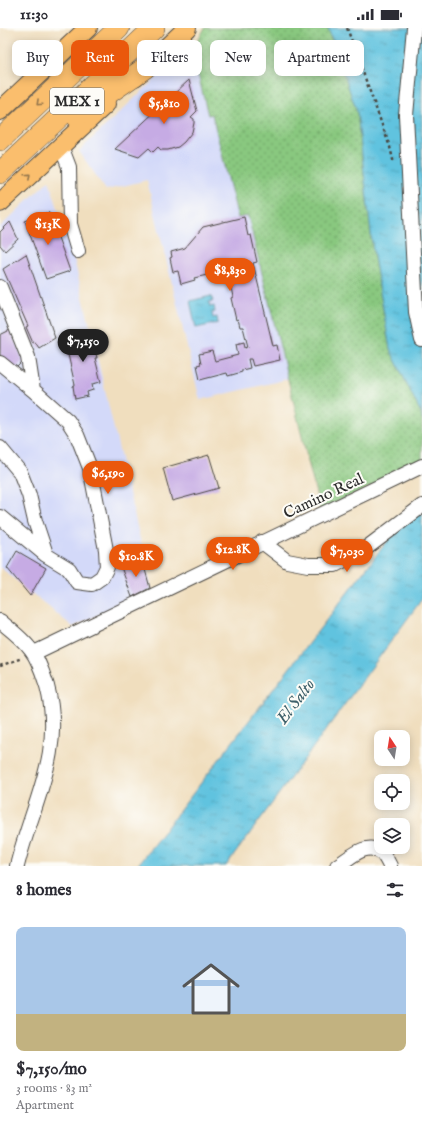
<!DOCTYPE html>
<html lang="en">
<head>
<meta charset="utf-8">
<style>
  :root { --surface:#fff; --page:#f7f7f7; --text:#2b2b33; --muted:#7c7c81; --accent:#ea580c }
  body { margin:0; font-family:"IM FELL English",serif; background:var(--page); color:var(--text); height:100vh; display:flex; flex-direction:column; font-size:15px; white-space:nowrap }
  * { box-sizing:border-box; margin:0 }
  p { font-size:13px; color:var(--muted) }
  .icon { flex:none; width:22px; height:22px; fill:none; stroke:currentColor; stroke-width:2; stroke-linecap:round; stroke-linejoin:round }
  .map { position:relative; height:838px; overflow:hidden }
  .side { display:flex; flex-direction:column; background:var(--surface); flex:1 }
  .side>* { flex:none }
  .hud { position:absolute; left:12px; top:12px; width:398px; height:36px; display:flex; gap:8px }
  .needle { width:26px; rotate:348deg }
  .buttons { position:absolute; left:374px; top:702px; display:grid; gap:8px }
  .buttons a { display:grid; place-items:center; width:36px; height:36px; border-radius:8px; background:var(--surface); box-shadow:0 2px 10px #0003; font-size:20px }
  .price { position:absolute; translate:-50% -34px; padding:0 9px; border-radius:14px; background:var(--accent); color:#fff; font-size:13px; line-height:26px; filter:drop-shadow(0 1px 2px #0008) }
  .price::after { content:''; position:absolute; left:50%; top:24px; width:12px; height:9px; margin-left:-6px; background:inherit; clip-path:polygon(0 0,100% 0,50% 100%) }
  .price.selected { background:#222; color:#fff }
  ul { padding:0; list-style:none }
  li { display:grid; align-content:center; gap:8px; height:212px; padding:0 16px }
  li span { display:grid; place-items:center; height:124px; border-radius:8px; color:#555 }
  li>.icon { margin-inline-start:auto }
  span .icon { width:72px; height:72px; fill:#fffc; stroke-width:1 }
  li b { font-size:17px }
  h2 { display:flex; justify-content:space-between; align-items:center; height:48px; padding:0 16px; font-size:17px }
  .tag { padding:0 14px; border-radius:8px; background:var(--surface); box-shadow:0 2px 10px #0003; font-size:14px; line-height:36px }
  .tag.selected { background:var(--accent); color:#fff }
  .status { display:flex; justify-content:space-between; align-items:center; height:28px; padding:0 20px; background:var(--surface); direction:ltr }
  .status svg { height:11px; fill:currentColor }
  .map>svg:first-child { display:block }
</style>
</head>
<body>
<div class="status"><b>11:30</b><svg viewBox="0 0 49 12"><path d="M0 12V9h3v3zM5 12V6h3v6zM10 12V3h3v9zM15 12V0h3v12zM26 1h20v11H26zM47 4h2v5h-2z"/></svg></div>
<div class="map">
<svg width="422" height="838" viewBox="0 0 422 838">
  <defs>
    <pattern id="grass-dots" width="8" height="8" patternUnits="userSpaceOnUse"><rect width="8" height="8" fill="#89c87f"/><path d="M2 2h.1M6 6h.1" fill="none" stroke="#70a368" stroke-width="1.8" stroke-linecap="round"/></pattern>
    <pattern id="water-ripples" width="26" height="14" patternUnits="userSpaceOnUse"><rect width="26" height="14" fill="#61c3df"/><path d="M2 4q2-2 4 0t4 0M15 11q2-2 4 0t4 0" fill="none" stroke="#509fb5"/></pattern>
  </defs>
  <rect width="100%" height="100%" fill="#fdfcf7"/>
  <filter id="ink" filterUnits="userSpaceOnUse"><feTurbulence type="fractalNoise" baseFrequency=".025" numOctaves="2"/><feDisplacementMap in="SourceGraphic" scale="8" xChannelSelector="R" yChannelSelector="G"/><feConvolveMatrix kernelMatrix="1 2 1 2 8 2 1 2 1" color-interpolation-filters="sRGB"/></filter>
  <filter id="wash" filterUnits="userSpaceOnUse"><feTurbulence type="fractalNoise" baseFrequency=".012" numOctaves="4" result="noise"/><feDisplacementMap in="SourceGraphic" scale="16" xChannelSelector="R" yChannelSelector="G"/><feGaussianBlur stdDeviation="0.9" result="paint"/><feColorMatrix in="noise" values="0 0 0 0 0 0 0 0 0 0 0 0 0 0 0 0 0 1.4 0 .05"/><feComposite in="paint" operator="in"/></filter>
  <g filter="url(#wash)">
    <rect width="100%" height="100%" fill="#f0debe"/>
    <path fill="#d3d9f9" d="M194,14V18L192,22L208,87L212,86L248,188L288,351L200,372L147,152L106,162L79,123Z
      M49,152L74,231L152,562L73,599L0,539V199Z"/>
    <path fill="url(#grass-dots)" stroke="#5a7a55" d="M205,0H328L357,84L373,223L390,321L421,385L422,392V435L320,482L248,188L238,190L212,86L208,87L192,22Z"/>
    <path fill="url(#water-ripples)" stroke="#467785" d="M328,0H422V392L421,385L390,321L373,223L357,84Z
      M211,268L213,273L209,274L210,279L214,278L215,284L212,285L213,290L217,289L218,295L196,300L190,273Z
      M422,468V571L226,838H137Z"/>
    <g id="blocks">
      <path fill="#c6abe4" d="M189,52L197,83L191,89L194,91V95L192,104L184,114L178,119L168,122H161L158,119L153,124L149,120L139,129L115,121Z
        M49,184L70,243L46,251L25,193Z
        M244,189L248,208L251,207L257,234L253,235L273,318L277,317L280,332L253,338L251,331H248L250,340L242,342V344L228,348L227,345L200,352L197,337L201,336L199,326L212,323L215,333L238,327L236,316L244,314L245,320L248,319L243,299H240L238,291L236,292L231,270L233,269L230,255H232L229,242L194,250L195,252L181,256L178,243L173,244L170,230L172,229L171,224L185,220L203,199Z
        M10,194L18,211L5,223L0,217V204Z
        M26,226L55,310L39,320L35,314L33,315L26,299L28,298L3,241Z
        M10,302L23,333L16,340L0,327V307Z
        M91,303L97,330H95L101,354L92,356L93,362L87,364L88,368L75,371L73,358L75,357L64,309Z
        M209,427L219,460L172,473L163,440Z
        M17,523L46,540L30,568L7,540Z
        M143,534L150,560L132,569L121,539Z"/>
    </g>
  </g>
  <g filter="url(#ink)">
    <use href="#blocks" fill-opacity="0" stroke="#494641" stroke-width="1"/>
    <g fill="none" stroke-linecap="round" stroke-linejoin="round">
      <g stroke="#494641" stroke-width="16">
        <path id="minor" d="M414,0L406,87L416,284L422,312
          M61,118L69,139L70,196L78,223
          M0,259L28,329L33,362L68,393L77,407L90,440L106,522L107,539L102,549L92,556L77,554L69,541L46,527L0,489
          M0,335L33,362
          M0,420L20,444L29,467L35,493L46,526
          M262,514L287,533L308,537H335L365,521L422,478
          M0,593C11,602 23,611 31,622C39,632 43,646 47,658C65,724 32,776 17,838
          M34,625L422,438
          M337,838C350,830 367,812 382,825C385,828 388,834 390,838"/>
      </g>
      <g stroke="#494641" stroke-width="20">
        <path id="major" d="M135,49L187,0
          M0,83L88,0
          M0,175L106,76"/>
      </g>
      <g stroke="#494641" stroke-width="22">
        <path id="highway" d="M76,88L145,40
          M0,112L119,0
          M0,145L154,0"/>
      </g>
      <path stroke="#494641" stroke-width="2.5" stroke-dasharray="3 3" stroke-linecap="butt" d="M347,0L390,119L394,136
        M0,638L22,630"/>
      <use href="#minor" stroke="#fff" stroke-width="14"/>
      <use href="#major" stroke="#fabe6d" stroke-width="18"/>
      <use href="#highway" stroke="#fabe6d" stroke-width="21"/>
    </g>
    <defs><path id="oneway-chevron" d="M-2-3.5L2.5 0L-2 3.5" fill="none" stroke-width="1.6" stroke-linecap="round" stroke-linejoin="round"/></defs>
    <g stroke="#92744c">
      <use href="#oneway-chevron" transform="translate(39 75) rotate(137)"/>
      <use href="#oneway-chevron" transform="translate(28 148) rotate(-43)"/>
    </g>
  </g>
  <g text-anchor="middle" stroke-width="4" stroke-linejoin="round" paint-order="stroke">
    <rect fill="#fdfcf7" stroke="#6a6a68" stroke-width="1" x="50" y="60" width="54" height="26" rx="3"/>
    <g font-size="15" font-weight="bold" fill="#2b2b2b">
      <text x="77" y="78">MEX 1</text>
    </g>
    <g font-size="16" fill="#2b2b2b" stroke="#fdfcf7">
      <text transform="translate(323 467) rotate(-25)" y="6">Camino Real</text>
    </g>
    <g font-size="17" font-style="italic" fill="#3e606a" stroke="#fdfcf7">
      <text transform="translate(295 673) rotate(-53)" y="6">El Salto</text>
    </g>
  </g>
</svg>
<div class="buttons">
<a><svg class="needle" viewBox="-14 -14 28 28"><path d="M0-13l5 13h-10z" fill="#e53935"/><path d="M0 13l5-13h-10z" fill="#7c7c81"/></svg></a>
<a><svg class="icon" aria-label="locate" viewBox="0 0 24 24"><circle cx="12" cy="12" r="6"/><path d="M12 2v4M12 18v4M2 12h4M18 12h4"/></svg></a>
<a><svg class="icon" aria-label="layers" viewBox="0 0 24 24"><path d="M12 4l9 5-9 5-9-5zM3 14l9 5 9-5"/></svg></a>
</div>
<b class="price" style="left:164px;top:97px">$5,810</b>
<b class="price" style="left:48px;top:218px">$13K</b>
<b class="price" style="left:230px;top:264px">$8,830</b>
<b class="price selected" style="left:83px;top:335px">$7,150</b>
<b class="price" style="left:108px;top:467px">$6,190</b>
<b class="price" style="left:233px;top:543px">$12.8K</b>
<b class="price" style="left:347px;top:545px">$7,030</b>
<b class="price" style="left:136px;top:550px">$10.8K</b>
<div class="hud">
<a class="tag">Buy</a>
<a class="tag selected">Rent</a>
<a class="tag">Filters</a>
<a class="tag">New</a>
<a class="tag">Apartment</a>
</div>
</div>
<section class="side">
<h2>8 homes<svg class="icon" aria-label="filters" viewBox="0 0 24 24"><path d="M4 7h16M4 17h16"/><circle cx="9" cy="7" r="2"/><circle cx="15" cy="17" r="2"/></svg></h2>
<ul>
<li><span style="background:linear-gradient(#a9c7e8 70%,#c2b280 0)"><svg class="icon" aria-label="home" viewBox="0 0 24 24"><path d="M3 11l9-7 9 7M6 9v11h12V9"/></svg></span><div><b>$7,150/mo</b><p>3 rooms · 83 m²</p><p>Apartment</p></div></li>
</ul>
</section>
</body>
</html>
